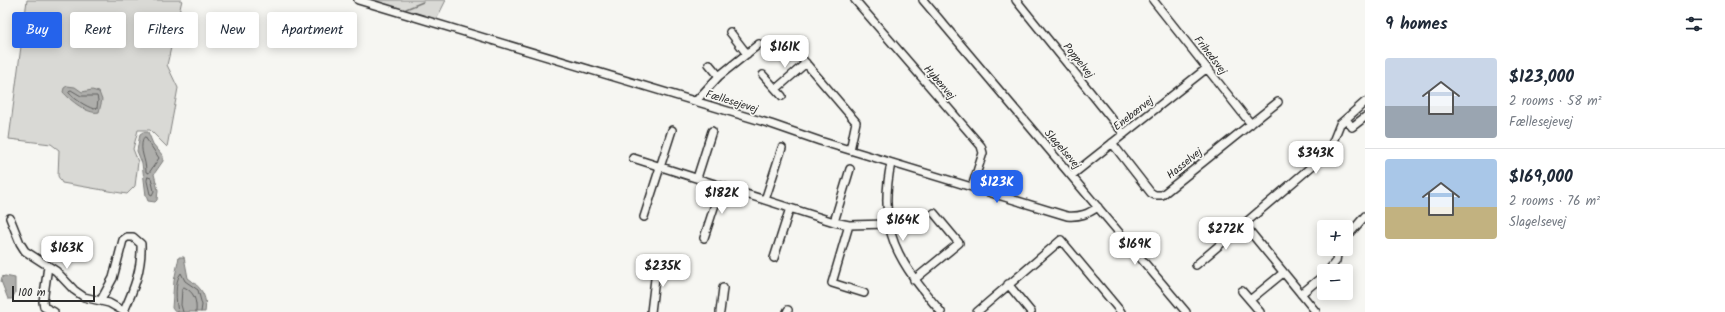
<!DOCTYPE html>
<html lang="en">
<head>
<meta charset="utf-8">
<style>
  :root { --surface:#fff; --page:#f2f2f3; --text:#1f2937; --muted:#747a83; --line:#e0e1e3; --accent:#2563eb }
  body { margin:0; font-family:Kalam,sans-serif; background:var(--page); color:var(--text); height:100vh; display:flex; flex-direction:column; font-size:15px; white-space:nowrap }
  * { box-sizing:border-box; margin:0 }
  p { font-size:13px; color:var(--muted) }
  .icon { flex:none; width:22px; height:22px; fill:none; stroke:currentColor; stroke-width:2; stroke-linecap:round; stroke-linejoin:round }
  .map { position:relative; flex:1; overflow:hidden }
  .side { display:flex; flex-direction:column; background:var(--surface); width:360px }
  .side>* { flex:none }
  .banner { position:absolute; left:12px; top:12px; width:380px; height:36px; display:flex; gap:8px }
  .fabs { position:absolute; left:1317px; top:220px; display:grid; gap:8px }
  .fabs a { display:grid; place-items:center; width:36px; height:36px; border-radius:4px; background:var(--surface); box-shadow:0 2px 10px #0003; font-size:20px }
  .scale { position:absolute; left:12px; bottom:10px; width:83px; box-sizing:border-box; padding-left:4px; border:2px solid #2b2b2b; border-top:0; font-size:11px; line-height:14px; white-space:nowrap; color:#2b2b2b; -webkit-text-stroke:3px #f6f6f2; paint-order:stroke }
  .price { position:absolute; translate:-50% -34px; padding:0 9px; border-radius:8px; background:#fff; color:#222; font-size:13px; line-height:26px; filter:drop-shadow(0 1px 2px #0008) }
  .price::after { content:''; position:absolute; left:50%; top:24px; width:12px; height:9px; margin-left:-6px; background:inherit; clip-path:polygon(0 0,100% 0,50% 100%) }
  .price.active { background:var(--accent); color:#fff }
  ul { padding:0; list-style:none }
  li { display:flex; align-items:center; gap:12px; height:100px; padding:0 20px }
  li+li { border-top:1px solid var(--line) }
  li span { display:grid; place-items:center; flex:none; width:112px; height:80px; border-radius:4px; color:#555 }
  li>.icon { margin-inline-start:auto }
  span .icon { width:48px; height:48px; fill:#fffc; stroke-width:1 }
  li b { font-size:17px }
  h2 { display:flex; justify-content:space-between; align-items:center; height:48px; padding:0 20px; font-size:17px }
  .tag { padding:0 14px; border-radius:4px; background:var(--surface); box-shadow:0 2px 10px #0003; font-size:14px; line-height:36px }
  .tag.active { background:var(--accent); color:#fff }
  main { display:flex; flex:1; min-height:0 }
  .map>svg:first-child { display:block }
</style>
</head>
<body>
<main>
<div class="map">
<svg width="1365" height="312" viewBox="0 0 1365 312">
  <rect width="100%" height="100%" fill="#f6f6f2"/>
  <filter id="ink" filterUnits="userSpaceOnUse"><feTurbulence type="fractalNoise" baseFrequency=".025" numOctaves="2"/><feDisplacementMap in="SourceGraphic" scale="8" xChannelSelector="R" yChannelSelector="G"/><feConvolveMatrix kernelMatrix="1 2 1 2 8 2 1 2 1" color-interpolation-filters="sRGB"/></filter>
  <g filter="url(#ink)">
    <path fill="#d9d9d5" stroke="#828280" d="M27,0H182L167,65L178,88L167,147L150,130H138L133,149L138,162L135,186L127,194L62,183L58,176L59,150L51,144L9,139Z
      M369,0H446L436,20Z"/>
    <path fill="#aeaeab" stroke="#7a7a78" d="M67,86L75,87L82,92L92,90L99,92L102,100L99,112C88,115 70,100 63,92L64,88Z
      M143,132H148L153,144L163,156V161L154,174L158,190L157,200L155,202L148,201L146,196L142,163L137,151L140,134Z
      M179,257H184L188,278C200,287 208,295 205,312H175L172,308L174,281Z
      M5,276L15,278V293L12,299H8L1,281L2,277Z"/>
    <g fill="none" stroke-linecap="round" stroke-linejoin="round">
      <path stroke="#5f5f5e" stroke-width="1" d="M71,90L81,96H97L98,100L97,108L94,109C85,106 76,100 69,93Z
        M145,137L159,158L149,173L146,172C146,158 139,152 143,139Z
        M148,177L151,178L154,191L152,195L150,194L147,181Z
        M178,312C176,302 174,281 181,273L185,281L198,290L202,305L201,312
        M183,312L181,305L182,288L184,287C194,292 197,300 196,312"/>
      <path stroke="#7a7a78" stroke-width="1.5" d="M406,9L423,2"/>
      <g stroke="#2b2b2b" stroke-width="10">
        <path id="minor" d="M358,0L771,124L820,141L1067,216C1080,217 1088,214 1098,207
          M855,0L981,146L983,153L972,187
          M923,0L1186,312
          M1016,0L1124,134
          M1153,0L1251,124
          M730,32L747,54
          M792,47L856,122L850,150
          M709,64L719,76
          M763,75L782,96
          M776,89L806,63
          M696,101L719,76L759,44
          M1346,119L1352,127L1365,117
          M1112,143L1151,193L1155,195H1162L1278,102
          M633,158L834,222L849,225L888,224
          M891,163C877,231 898,261 941,312
          M1072,175L1207,68
          M697,178L712,131
          M765,200L782,148
          M644,217L672,130
          M10,218L20,243L25,251L56,271L74,290L84,297L109,303L125,312
          M834,222L850,169
          M1243,223L1316,312
          M849,225L832,283L864,293
          M704,238L721,186
          M1346,238L1365,216
          M774,258L790,208
          M1196,265L1325,155L1330,149L1340,124L1365,102
          M48,266L43,302L44,307L54,312
          M1328,271L1336,261L1338,249
          M914,280L959,243L934,213
          M1008,284L1031,312
          M1242,291L1260,312
          M1301,294L1324,275
          M101,300L113,278L123,240L127,237H133L141,244C142,269 134,289 124,311
          M1250,300L1283,273
          M651,312L657,262
          M720,312L723,288
          M787,312L788,310
          M977,312L1061,240L1121,312"/>
      </g>
      <use href="#minor" stroke="#f6f6f2" stroke-width="7"/>
    </g>
  </g>
  <g text-anchor="middle" stroke-width="3.5" stroke-linejoin="round" paint-order="stroke">
    <g font-size="11" fill="#2b2b2b" stroke="#f6f6f2">
      <text transform="translate(1211 55) rotate(52)" y="4">Frihedsvej</text>
      <text transform="translate(1079 60) rotate(51)" y="4">Poppelvej</text>
      <text transform="translate(940 82) rotate(49)" y="4">Hybenvej</text>
      <text transform="translate(732 101) rotate(17)" y="4">Fællesejevej</text>
      <text transform="translate(1133 113) rotate(-38)" y="4">Enebærvej</text>
      <text transform="translate(1063 149) rotate(49)" y="4">Slagelsevej</text>
      <text transform="translate(1184 163) rotate(-39)" y="4">Hasselvej</text>
    </g>
  </g>
</svg>
<div class="fabs">
<a>+</a>
<a>−</a>
</div>
<div class="scale">100 m</div>
<b class="price" style="left:785px;top:69px">$161K</b>
<b class="price" style="left:1316px;top:175px">$343K</b>
<b class="price active" style="left:997px;top:204px">$123K</b>
<b class="price" style="left:722px;top:215px">$182K</b>
<b class="price" style="left:903px;top:242px">$164K</b>
<b class="price" style="left:1226px;top:251px">$272K</b>
<b class="price" style="left:1135px;top:266px">$169K</b>
<b class="price" style="left:67px;top:270px">$163K</b>
<b class="price" style="left:663px;top:288px">$235K</b>
<div class="banner">
<a class="tag active">Buy</a>
<a class="tag">Rent</a>
<a class="tag">Filters</a>
<a class="tag">New</a>
<a class="tag">Apartment</a>
</div>
</div>
<section class="side">
<h2>9 homes<svg class="icon" aria-label="filters" viewBox="0 0 24 24"><path d="M4 7h16M4 17h16"/><circle cx="9" cy="7" r="2"/><circle cx="15" cy="17" r="2"/></svg></h2>
<ul>
<li><span style="background:linear-gradient(#c9d6e8 60%,#9aa5b1 0)"><svg class="icon" aria-label="home" viewBox="0 0 24 24"><path d="M3 11l9-7 9 7M6 9v11h12V9"/></svg></span><div><b>$123,000</b><p>2 rooms · 58 m²</p><p>Fællesejevej</p></div></li>
<li><span style="background:linear-gradient(#a9c7e8 60%,#c2b280 0)"><svg class="icon" aria-label="home" viewBox="0 0 24 24"><path d="M3 11l9-7 9 7M6 9v11h12V9"/></svg></span><div><b>$169,000</b><p>2 rooms · 76 m²</p><p>Slagelsevej</p></div></li>
</ul>
</section>
</main>
</body>
</html>
